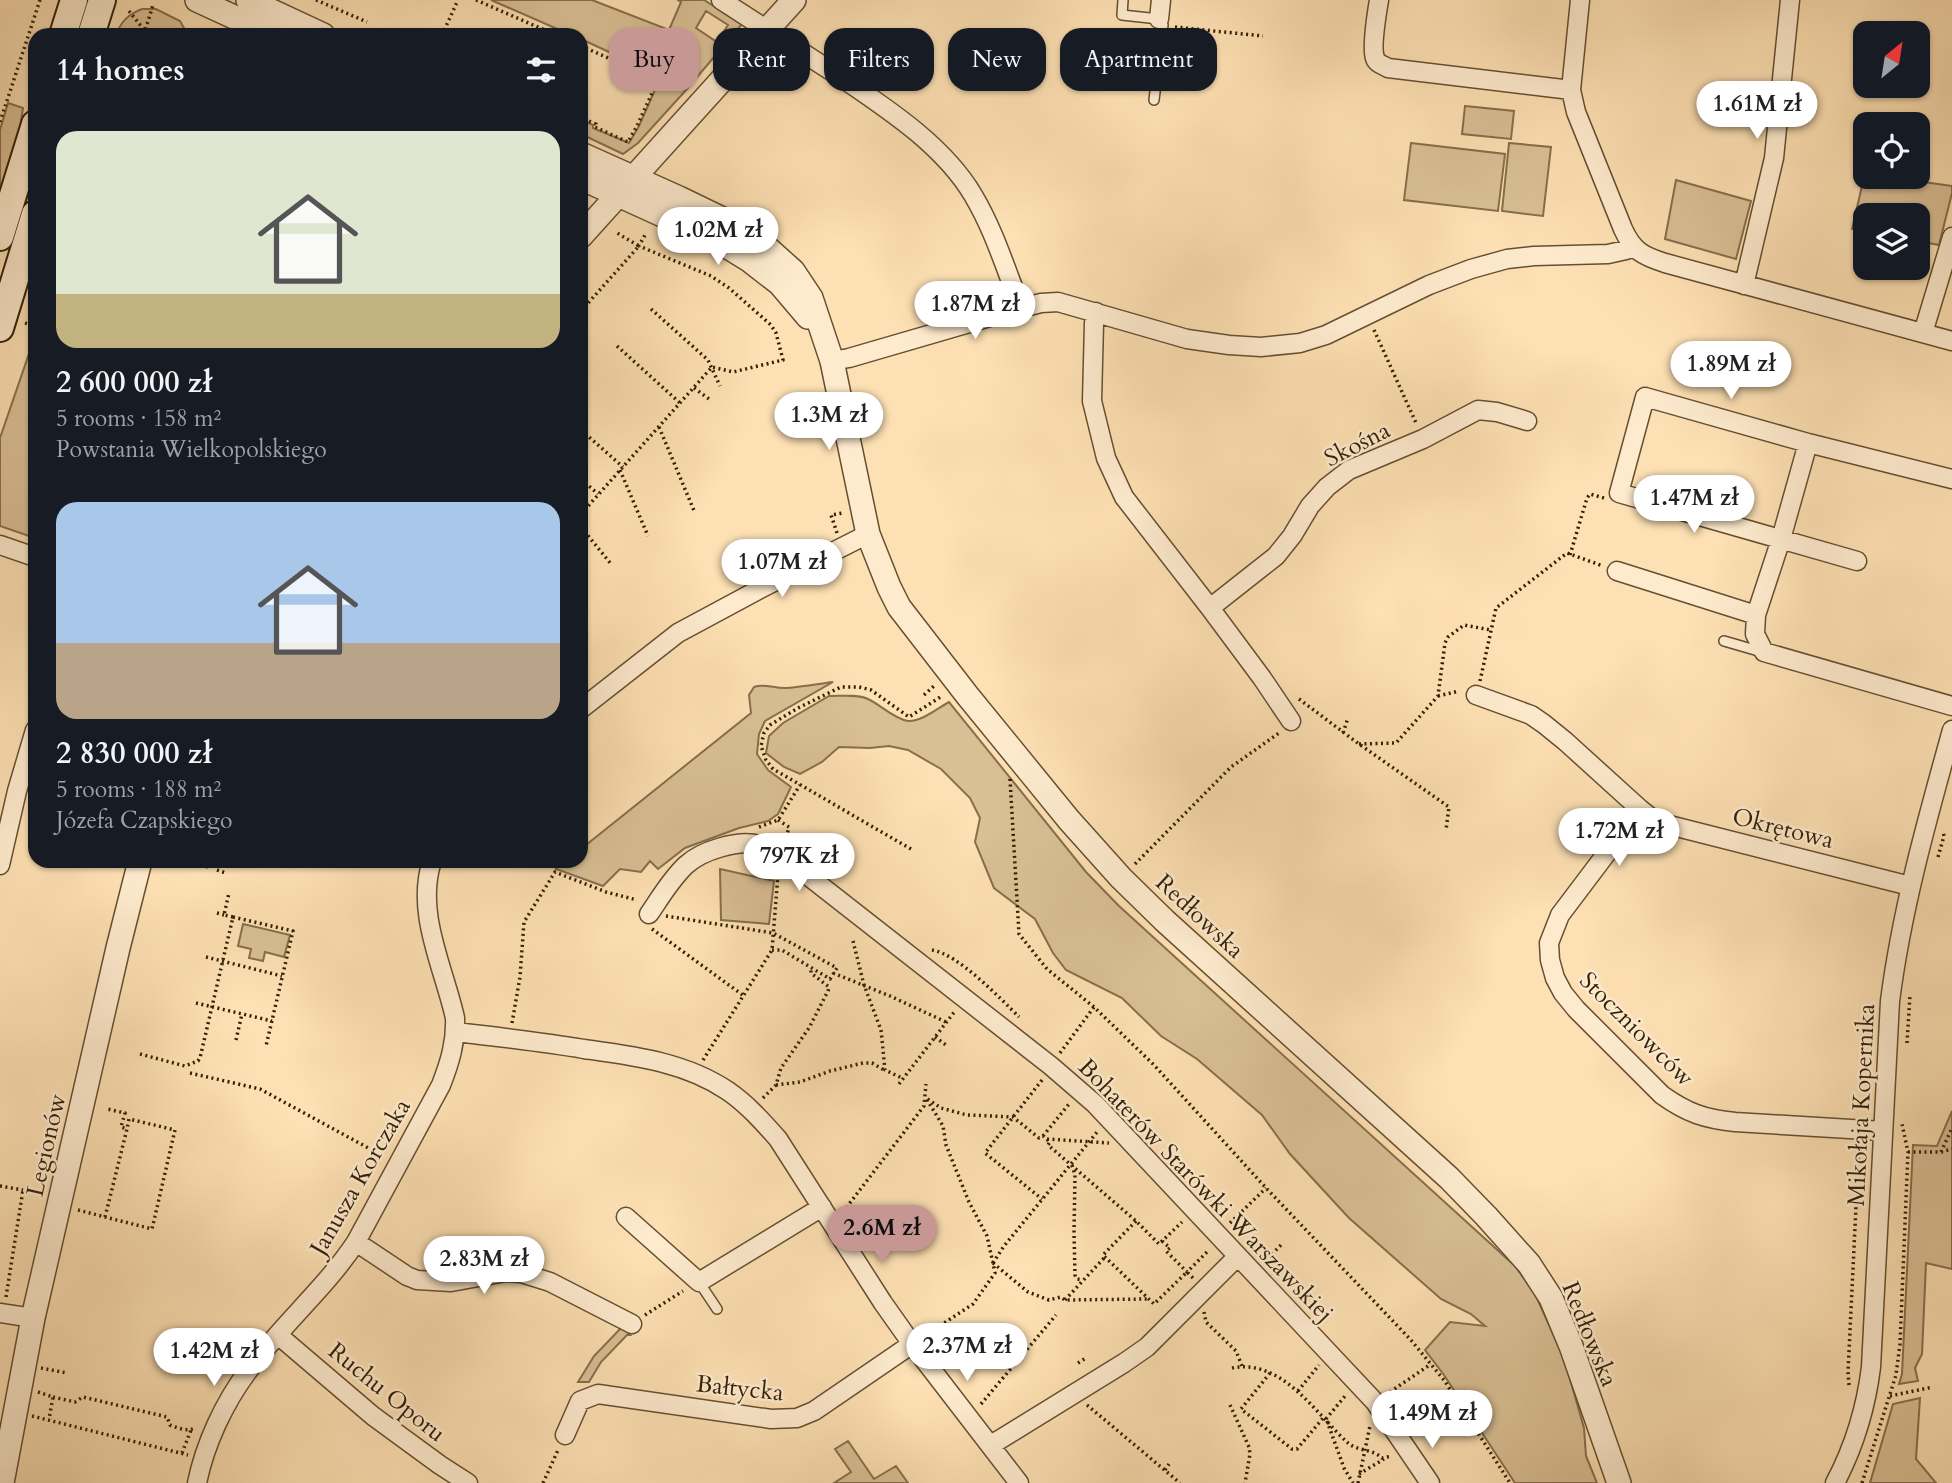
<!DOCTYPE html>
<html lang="en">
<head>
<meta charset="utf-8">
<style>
  :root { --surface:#171b24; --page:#20242c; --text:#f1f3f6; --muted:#9ea1a6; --accent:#c59692 }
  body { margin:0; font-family:Cardo,serif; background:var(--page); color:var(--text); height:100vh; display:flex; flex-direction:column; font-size:26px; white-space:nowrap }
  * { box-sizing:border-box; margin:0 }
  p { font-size:23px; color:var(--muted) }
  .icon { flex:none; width:38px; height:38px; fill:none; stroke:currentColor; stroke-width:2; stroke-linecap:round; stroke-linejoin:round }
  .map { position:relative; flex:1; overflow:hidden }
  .details { position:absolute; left:28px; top:28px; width:560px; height:840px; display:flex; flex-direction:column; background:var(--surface); border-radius:21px; box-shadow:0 2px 5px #0004 }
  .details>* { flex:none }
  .hud { position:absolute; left:609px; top:28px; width:665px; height:63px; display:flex; gap:14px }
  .needle { width:46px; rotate:30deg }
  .buttons { position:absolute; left:1853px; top:21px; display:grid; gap:14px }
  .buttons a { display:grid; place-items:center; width:77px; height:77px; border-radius:14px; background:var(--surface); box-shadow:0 2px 5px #0004; font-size:35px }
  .price { position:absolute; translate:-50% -60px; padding:0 16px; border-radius:24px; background:#fff; color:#222; font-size:23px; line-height:46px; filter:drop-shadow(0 2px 4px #0008) }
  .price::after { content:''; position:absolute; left:50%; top:42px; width:21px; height:16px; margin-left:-10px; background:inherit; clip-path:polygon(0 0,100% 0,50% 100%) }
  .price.active { background:var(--accent); color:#111 }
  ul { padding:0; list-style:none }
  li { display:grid; align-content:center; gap:14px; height:371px; padding:0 28px }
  li span { display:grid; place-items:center; height:217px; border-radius:21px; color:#555 }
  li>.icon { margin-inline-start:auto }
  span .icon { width:126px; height:126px; fill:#fffc; stroke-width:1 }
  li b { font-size:30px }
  h2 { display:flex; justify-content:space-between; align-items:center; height:84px; padding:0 28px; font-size:30px }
  .pill { padding:0 24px; border-radius:21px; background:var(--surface); box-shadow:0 2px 5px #0004; font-size:24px; line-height:63px }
  .pill.active { background:var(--accent); color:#111 }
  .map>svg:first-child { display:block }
</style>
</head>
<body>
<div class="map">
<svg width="1952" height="1483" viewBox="0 0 1952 1483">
  <rect width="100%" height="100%" fill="#fde0b3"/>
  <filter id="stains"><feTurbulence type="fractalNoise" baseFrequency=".00286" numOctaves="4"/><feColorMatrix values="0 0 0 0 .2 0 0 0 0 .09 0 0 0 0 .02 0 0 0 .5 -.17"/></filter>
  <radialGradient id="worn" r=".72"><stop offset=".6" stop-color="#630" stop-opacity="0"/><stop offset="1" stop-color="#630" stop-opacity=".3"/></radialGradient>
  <path fill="#dabf95" stroke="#866f4c" stroke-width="2" fill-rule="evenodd" d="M491,0H592L669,30L681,2L678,0H704L742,24L687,89L638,143L623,154L581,134V120L593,125V128L629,143L639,126L658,83H663V77L581,39V35H571ZM706,11L728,25L717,42L696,28Z
    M142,9H156L180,21L185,30L195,35H116C121,21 129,14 142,9Z
    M8,103L23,108L18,141L0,198V130Z
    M1465,106L1514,111L1511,139L1462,134Z
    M1411,143L1505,154L1498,211L1404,200Z
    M1509,143L1551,147L1543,216L1502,211Z
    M1865,173L1866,177H1888L1952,186V193L1939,245L1918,241V215H1866L1865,231L1852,229Z
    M1676,180L1751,201L1736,259L1665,239Z
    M35,340V538L0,526V438L33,342Z
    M833,682L765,721L759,734L757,754L768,770L791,787L778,814L768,821L739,828L685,848L658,869L650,861L641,872L620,869L603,886L556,869L566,861H581V849L751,713L749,695L754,687C765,683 775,689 787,688C802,687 818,684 833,682Z
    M829,696C842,696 857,694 868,699C881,705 894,719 908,721C921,722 938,708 949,702L1086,872L1119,906L1515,1266L1535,1294L1564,1358L1584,1428L1586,1456L1597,1483H1515L1444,1375L1425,1350L1450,1322L1485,1326L1471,1314L1441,1299L1349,1218L1290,1154L1262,1115L1197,1059L1161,1036L1122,998L1066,970L1053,953L1035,919L994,888L975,842L980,818L970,798L941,769L908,750L889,746L870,748L839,747L822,762L800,774L784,767L766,753L769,736L783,723Z
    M720,869L774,881L769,924L721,920Z
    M243,924L290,935L284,957L265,952L263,961L249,958L251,949L238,946Z
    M1952,1111V1269L1926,1263L1922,1354L1915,1368L1918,1381L1899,1384L1902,1374L1913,1145L1937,1146Z
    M622,1327L630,1335H627L601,1362L589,1382H578L594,1356Z
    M1920,1398L1916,1459L1936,1483H1870L1893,1404Z
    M848,1441L874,1479L896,1466L908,1483H834L851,1472L835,1449Z"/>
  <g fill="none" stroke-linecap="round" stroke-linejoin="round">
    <g stroke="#654f30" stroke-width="12">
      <path id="service" d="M1123,0L1122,15L1159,19L1163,25L1154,100
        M1724,641L1762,652
        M699,1282L717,1309"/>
    </g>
    <g stroke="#654f30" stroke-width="21">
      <path id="minor" d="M721,0C762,26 802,52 842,78C889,110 944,146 973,195C994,230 1006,270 1021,308
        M1379,0C1377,12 1371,48 1375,58C1376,63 1383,65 1388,68L1571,90
        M1580,0L1571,90L1576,112L1623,229C1633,251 1643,256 1665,263L1952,341
        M1159,19L1161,0
        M1744,285L1774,158L1790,0
        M1096,312L1094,323L1092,401L1106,458L1124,497L1210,608L1262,678L1291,721
        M1923,333L1952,237
        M832,361L849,358L1021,308L1041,303L1058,302L1187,339L1229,345L1261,347L1300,343L1326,335L1429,285L1471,269L1507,259L1534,256L1608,254L1626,250L1633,247
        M1808,443L1781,539L1756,615L1755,634L1764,652L1952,706
        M0,545L35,557
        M1857,561L1619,493L1645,397L1808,443L1952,479
        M1617,571L1756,615
        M1210,608L1276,556L1292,536L1310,506L1327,487L1349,470L1423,439L1478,410L1497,412L1527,421
        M1476,695L1531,715L1544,724L1565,741L1640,809L1650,817L1665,824L1910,886
        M581,709L678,633L758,590L868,534
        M1640,809L1560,915L1549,943L1550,960L1555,978L1563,993L1576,1009L1662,1095C1687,1113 1705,1119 1735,1122L1883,1131
        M0,865L17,791L35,730
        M649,914C660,898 671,879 686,865C701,851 738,839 759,845C768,847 776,853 784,857L1051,1066L1095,1104L1375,1402L1430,1483
        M456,1032C499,1037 542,1042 584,1049C634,1056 685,1062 728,1091C747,1104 763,1122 778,1139L883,1303L912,1344L1019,1483
        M626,1217L699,1282L822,1207
        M356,1242L407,1276L417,1280L451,1282L506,1272L521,1273L550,1282L632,1324
        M0,1313L33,1318
        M278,1335L373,1416L440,1465L468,1483
        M565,1435L580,1401L598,1394L771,1419L797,1418L814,1411L912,1344
        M991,1445L1124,1363L1147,1347L1238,1256
        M197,1483C205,1444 224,1403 248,1371C281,1325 325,1289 356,1242L441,1085C450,1062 456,1042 455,1018C444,968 415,913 432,861
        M1835,1483C1854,1447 1866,1408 1871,1367L1890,1001C1902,908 1927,820 1952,730"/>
    </g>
    <g stroke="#654f30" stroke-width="26">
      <path id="tertiary" d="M197,0L273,35
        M248,0L323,35
        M581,154L679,198L743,229L764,245L793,271L811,298L832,361L868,534L889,587L899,607L967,695L1069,820L1121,878L1165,921L1449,1178L1486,1216L1529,1264L1551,1298L1571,1346L1619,1483
        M581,178L715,239L749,260L780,284L808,317
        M581,236L794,0
        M2,1483L33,1318L118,948L140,861"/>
    </g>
    <g stroke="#321f04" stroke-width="30">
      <path id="secondary" d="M63,35L74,0
        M91,35L102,0
        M0,237L35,124
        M0,328L35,214"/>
    </g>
    <path stroke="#321f04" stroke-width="3.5" stroke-dasharray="2 3.5" stroke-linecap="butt" d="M316,0L367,22
      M476,0L556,35
      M129,11L145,31L153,5
      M1175,27L1263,36
      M442,35L458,0
      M581,46L658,80L637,126L628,142L595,127L596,124L581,118
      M627,79L634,69
      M0,122L40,0
      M651,309L708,360L720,386
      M581,311L639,246L617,233
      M25,323L35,326
      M1374,330L1417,425
      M617,346L680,403
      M694,388L709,399
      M659,427L695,513
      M581,430L623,467
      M620,470L648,536
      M581,479L598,494
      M581,514L712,367L733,372L783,360L776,333L771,325L729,288L711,276L639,246L646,233
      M581,527L611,564
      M837,533L831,515L843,513
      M1570,555L1587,498L1590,494L1604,498
      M1480,681L1496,608L1567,553L1603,566
      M924,695L934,686
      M1438,696L1459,691
      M1299,699L1359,744L1449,807L1446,830
      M1343,733L1348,718
      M1359,744L1396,743L1438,696L1445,643L1448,637L1464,625L1491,630
      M1010,779L1019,934L1047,969L1094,1007L1154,1065L1266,1188L1410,1339L1444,1380L1510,1483
      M778,820L789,827L786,838
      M759,827L778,820L800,785
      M911,849L773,769L766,760L761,746L764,733L770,725L798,708L841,687H859L871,690L909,717L942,696
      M1938,857L1944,836L1943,831
      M190,862L208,867
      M1135,864L1231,767L1279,733
      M217,870L226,873
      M217,913L224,915
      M666,916L773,933L837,968L830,979L782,950H772
      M233,917L293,931L266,1046
      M652,929L744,996
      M853,941L864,985L881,1030L885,1070L902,1078
      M932,950C958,954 1000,998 1019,1017
      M206,957L282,976
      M833,973L890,996L946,1022
      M196,1003L272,1021
      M512,1023L520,977L524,922L555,872L606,892L637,900
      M935,1037L946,1045
      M236,1040L242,1014
      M1907,1043L1910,995
      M1060,1053L1094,1007
      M140,1054L185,1066L198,1061L200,1058L233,917L224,915L229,893
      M703,1060L772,950L778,874
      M190,1073L260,1089L372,1150
      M1042,1080L985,1153L1042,1199
      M899,1084L955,1011
      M776,1085L800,1082L830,1071L863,1063H872L884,1070
      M763,1098L776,1085L781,1068L809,1028L828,991L829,987L811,973V968
      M1043,1136L1069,1104
      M1047,1139L1109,1143
      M1908,1152H1941L1952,1128
      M1941,1152L1952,1149
      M1072,1165L1075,1175L1074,1233L1075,1275L1077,1279L1083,1280
      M0,1186L23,1190
      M78,1210L152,1229L175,1130L129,1119L127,1129
      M843,1212L924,1106L926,1084
      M105,1217L127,1129L121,1127L125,1113L107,1109
      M1136,1221L1103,1255L1105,1257L1154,1304L1187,1272L1193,1278
      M1230,1223L1266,1188
      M1162,1241L1170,1248L1166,1251L1187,1272L1209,1250
      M1264,1262L1282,1244
      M993,1263L987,1236L969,1202L946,1145L943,1126L926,1098L941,1108L967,1115L1013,1117L1039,1138L1043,1136L1050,1142L1048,1145L1136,1221L1159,1244L1182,1222
      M993,1263L1004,1246L1098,1131
      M6,1297L23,1190L43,1194
      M1065,1300L1104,1258
      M1204,1312L1206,1322L1236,1351L1242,1366
      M645,1315L683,1291
      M926,1335L973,1304L995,1273L993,1263L1028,1292L1049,1300L1061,1297L1065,1300L1148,1299
      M1078,1363L1086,1358
      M41,1368L67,1373
      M1232,1368C1282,1358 1316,1414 1348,1443C1357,1451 1373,1449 1382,1458L1392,1456
      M1270,1373L1241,1409L1292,1449H1297L1324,1417
      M1849,1385L1848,1372L1859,1145
      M1298,1391L1319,1365
      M38,1392L53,1397L49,1419
      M1390,1392L1431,1364
      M1890,1396L1933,1387
      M53,1397L75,1402L83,1397L167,1417L170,1425C178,1428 187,1432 195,1428
      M981,1404L1056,1315
      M1087,1405L1180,1483
      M1230,1405L1249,1447L1250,1454L1245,1483
      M32,1416L188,1455
      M1326,1419L1345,1396
      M1327,1421L1344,1468L1353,1483
      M182,1453L191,1430
      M1165,1470L1169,1464
      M1359,1474L1384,1459
      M543,1483L558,1450
      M1358,1483L1370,1426
      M1862,1483L1896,1375L1900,1344L1908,1152L1902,1124"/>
    <use href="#service" stroke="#feebce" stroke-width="9"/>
    <use href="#minor" stroke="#feebce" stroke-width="18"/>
    <use href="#tertiary" stroke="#feebce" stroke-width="23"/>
    <use href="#secondary" stroke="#feebce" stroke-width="26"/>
  </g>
  <g text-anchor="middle" stroke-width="5" stroke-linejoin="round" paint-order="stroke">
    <g font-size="24" fill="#321f04" stroke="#feebce">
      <text transform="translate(1357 444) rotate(-27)" y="8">Skośna</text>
      <text transform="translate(1783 828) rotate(14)" y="8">Okrętowa</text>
      <text transform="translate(1200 916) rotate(43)" y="8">Redłowska</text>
      <text transform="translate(1637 1029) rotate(45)" y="8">Stoczniowców</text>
      <text transform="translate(1861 1105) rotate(-87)" y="8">Mikołaja Kopernika</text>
      <text transform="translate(46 1145) rotate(-77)" y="8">Legionów</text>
      <text transform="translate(360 1177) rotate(-60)" y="8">Janusza Korczaka</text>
      <text transform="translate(1206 1190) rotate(46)" y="8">Bohaterów Starówki Warszawskiej</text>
      <text transform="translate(1590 1334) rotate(68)" y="8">Redłowska</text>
      <text transform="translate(740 1388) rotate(6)" y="8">Bałtycka</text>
      <text transform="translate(387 1392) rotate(39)" y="8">Ruchu Oporu</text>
    </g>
  </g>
  <rect width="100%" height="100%" filter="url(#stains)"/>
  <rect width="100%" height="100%" fill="url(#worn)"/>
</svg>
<div class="buttons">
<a><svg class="needle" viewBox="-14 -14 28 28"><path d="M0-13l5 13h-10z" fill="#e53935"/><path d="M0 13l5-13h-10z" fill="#9ea1a6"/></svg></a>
<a><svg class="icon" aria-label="locate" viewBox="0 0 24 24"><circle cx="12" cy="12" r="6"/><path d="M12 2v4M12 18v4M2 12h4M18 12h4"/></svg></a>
<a><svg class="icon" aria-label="layers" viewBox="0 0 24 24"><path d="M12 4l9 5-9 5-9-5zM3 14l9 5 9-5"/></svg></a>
</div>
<b class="price" style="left:1757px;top:141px">1.61M zł</b>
<b class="price" style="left:718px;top:267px">1.02M zł</b>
<b class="price" style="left:975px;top:341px">1.87M zł</b>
<b class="price" style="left:1731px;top:401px">1.89M zł</b>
<b class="price" style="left:829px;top:452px">1.3M zł</b>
<b class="price" style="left:1694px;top:535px">1.47M zł</b>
<b class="price" style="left:782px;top:599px">1.07M zł</b>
<b class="price" style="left:1619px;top:868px">1.72M zł</b>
<b class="price" style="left:799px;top:893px">797K zł</b>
<b class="price active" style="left:882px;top:1265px">2.6M zł</b>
<b class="price" style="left:484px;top:1296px">2.83M zł</b>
<b class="price" style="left:967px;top:1383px">2.37M zł</b>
<b class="price" style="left:214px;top:1388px">1.42M zł</b>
<b class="price" style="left:1432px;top:1450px">1.49M zł</b>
<div class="hud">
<a class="pill active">Buy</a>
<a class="pill">Rent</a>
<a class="pill">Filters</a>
<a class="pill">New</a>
<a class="pill">Apartment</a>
</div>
<section class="details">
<h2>14 homes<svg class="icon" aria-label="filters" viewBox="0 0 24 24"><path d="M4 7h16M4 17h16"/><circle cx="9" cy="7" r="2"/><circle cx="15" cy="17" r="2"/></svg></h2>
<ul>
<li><span style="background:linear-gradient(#dfe7d0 75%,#c2b280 0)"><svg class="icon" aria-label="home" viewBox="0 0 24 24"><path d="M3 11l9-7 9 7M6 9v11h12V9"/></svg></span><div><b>2 600 000 zł</b><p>5 rooms · 158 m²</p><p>Powstania Wielkopolskiego</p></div></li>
<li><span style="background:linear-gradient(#a9c7e8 65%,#b9a48a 0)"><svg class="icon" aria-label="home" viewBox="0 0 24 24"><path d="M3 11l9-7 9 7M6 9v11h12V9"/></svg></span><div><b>2 830 000 zł</b><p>5 rooms · 188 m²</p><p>Józefa Czapskiego</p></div></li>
</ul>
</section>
</div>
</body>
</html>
